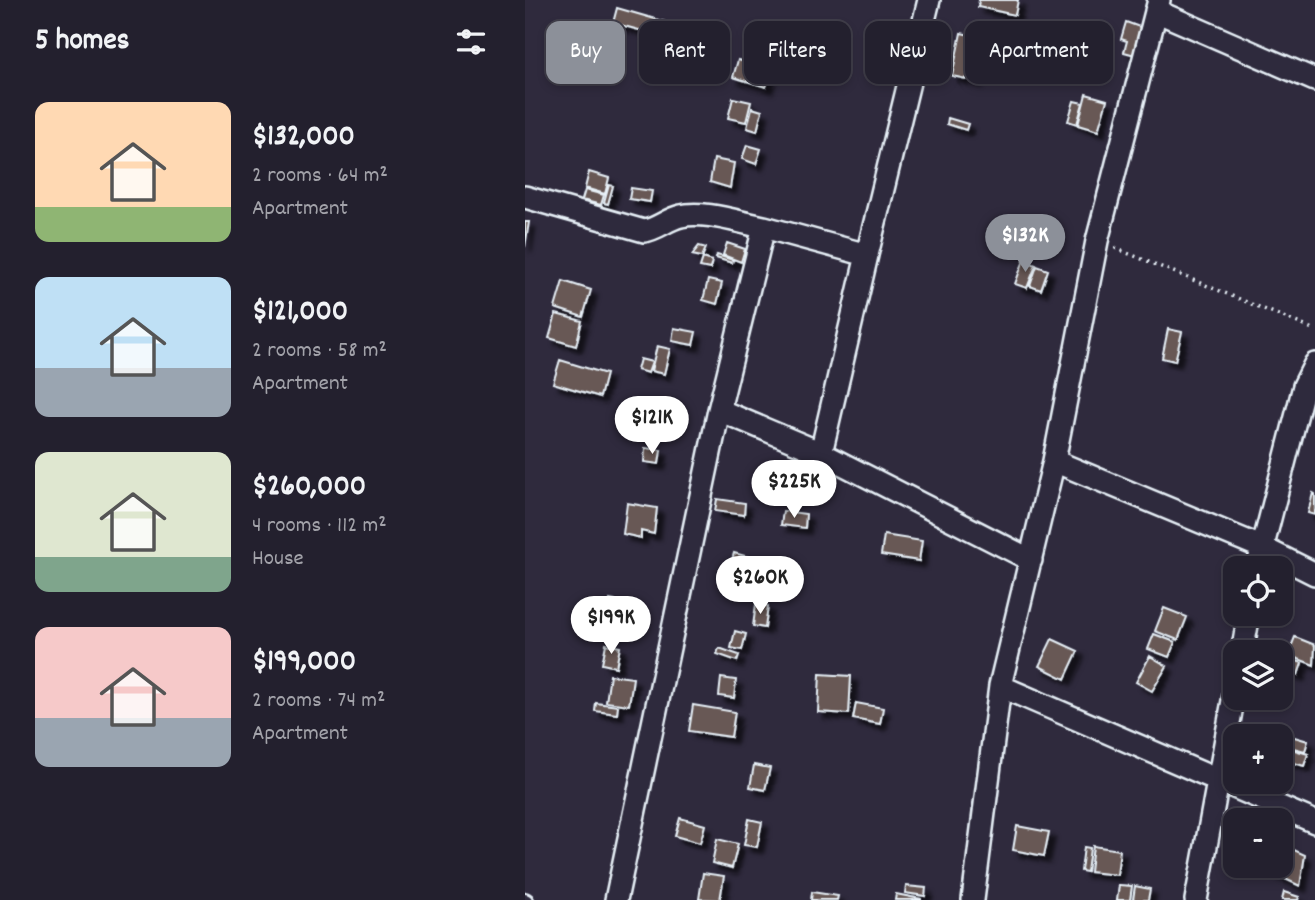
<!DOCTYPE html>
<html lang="en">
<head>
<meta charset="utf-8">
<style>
  :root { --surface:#23202e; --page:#2f2d3a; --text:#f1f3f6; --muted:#a3a3aa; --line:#403e4a; --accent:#8c9099 }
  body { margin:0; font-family:Dekko,sans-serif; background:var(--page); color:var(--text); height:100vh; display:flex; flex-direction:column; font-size:26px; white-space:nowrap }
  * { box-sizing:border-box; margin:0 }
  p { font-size:23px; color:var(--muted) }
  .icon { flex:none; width:38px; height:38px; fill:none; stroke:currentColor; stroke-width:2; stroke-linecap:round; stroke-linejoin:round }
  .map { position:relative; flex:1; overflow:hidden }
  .drawer { display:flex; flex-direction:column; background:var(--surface); width:525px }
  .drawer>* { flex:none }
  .top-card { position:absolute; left:21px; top:21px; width:663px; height:63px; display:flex; gap:14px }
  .tools { position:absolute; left:698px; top:556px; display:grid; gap:14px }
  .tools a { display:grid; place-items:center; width:70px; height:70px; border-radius:14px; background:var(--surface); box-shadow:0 4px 10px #0003,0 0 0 2px var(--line); font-size:35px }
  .price { position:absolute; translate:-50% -60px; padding:0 16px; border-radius:24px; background:#fff; color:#222; font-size:23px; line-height:46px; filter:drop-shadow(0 2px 4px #0008) }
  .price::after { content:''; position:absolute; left:50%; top:42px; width:21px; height:16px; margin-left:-10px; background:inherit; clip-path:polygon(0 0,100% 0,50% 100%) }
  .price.current { background:var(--accent); color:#fff }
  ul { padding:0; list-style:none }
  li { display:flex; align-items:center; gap:21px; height:175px; padding:0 35px }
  li span { display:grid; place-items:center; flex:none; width:196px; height:140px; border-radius:14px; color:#555 }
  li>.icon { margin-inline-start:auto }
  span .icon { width:84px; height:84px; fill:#fffc; stroke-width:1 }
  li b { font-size:30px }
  h2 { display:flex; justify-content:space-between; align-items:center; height:84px; padding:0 35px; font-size:30px }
  .chip { padding:0 24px; border-radius:14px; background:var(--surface); box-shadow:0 4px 10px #0003,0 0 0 2px var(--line); font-size:24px; line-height:63px }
  .chip.current { background:var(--accent); color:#fff }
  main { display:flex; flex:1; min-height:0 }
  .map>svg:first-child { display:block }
</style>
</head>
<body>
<main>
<section class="drawer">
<h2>5 homes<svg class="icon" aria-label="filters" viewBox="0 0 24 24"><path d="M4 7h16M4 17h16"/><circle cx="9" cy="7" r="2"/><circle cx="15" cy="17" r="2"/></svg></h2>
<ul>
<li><span style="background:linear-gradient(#ffd9b3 75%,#8fb573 0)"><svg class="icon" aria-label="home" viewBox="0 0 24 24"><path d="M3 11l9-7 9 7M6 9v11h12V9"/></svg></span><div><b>$132,000</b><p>2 rooms · 64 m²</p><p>Apartment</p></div></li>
<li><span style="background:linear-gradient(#bfe0f5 65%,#9aa5b1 0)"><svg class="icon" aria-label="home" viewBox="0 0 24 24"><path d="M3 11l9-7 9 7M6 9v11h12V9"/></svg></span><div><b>$121,000</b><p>2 rooms · 58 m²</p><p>Apartment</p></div></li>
<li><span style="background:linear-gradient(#dfe7d0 75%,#7fa58c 0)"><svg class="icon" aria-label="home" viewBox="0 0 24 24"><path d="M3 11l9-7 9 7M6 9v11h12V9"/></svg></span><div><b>$260,000</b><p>4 rooms · 112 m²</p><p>House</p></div></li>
<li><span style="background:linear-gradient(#f6c9c9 65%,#9aa5b1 0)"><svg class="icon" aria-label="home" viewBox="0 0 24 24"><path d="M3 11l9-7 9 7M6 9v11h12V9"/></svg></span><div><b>$199,000</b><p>2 rooms · 74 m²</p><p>Apartment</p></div></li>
</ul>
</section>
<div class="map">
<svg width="790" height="900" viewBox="0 0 790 900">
  <defs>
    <filter id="shadow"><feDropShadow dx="6" dy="6" stdDeviation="2" flood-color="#0009"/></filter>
  </defs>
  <rect width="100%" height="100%" fill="#2f2a3d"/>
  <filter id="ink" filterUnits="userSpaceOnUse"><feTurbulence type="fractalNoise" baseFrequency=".0143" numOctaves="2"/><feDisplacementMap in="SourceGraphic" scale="14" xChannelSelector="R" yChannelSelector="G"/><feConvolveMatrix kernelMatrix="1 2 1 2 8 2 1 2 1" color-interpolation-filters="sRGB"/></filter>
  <g filter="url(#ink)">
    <path fill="#675855" stroke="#e8f1f8" stroke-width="2" filter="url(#shadow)" d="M454,0H493L490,15L453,7Z
      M92,8L144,23L140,37L88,23Z
      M601,22L623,30L614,56L599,52L602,41L596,39Z
      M467,23L477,25L471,49L462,47Z
      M478,27L507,34L501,60L472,53Z
      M225,30L237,34L233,45L221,42Z
      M436,33L460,38L451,81L427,76Z
      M213,60L246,70L241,87L208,77Z
      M561,94L582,100L573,131L553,125Z
      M208,98L226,102L221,122L203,118Z
      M549,101L558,103L552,124L543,121Z
      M227,108L237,111L232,131L222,128Z
      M423,118L443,124L441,130L422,124Z
      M222,145L236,149L231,164L217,159Z
      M189,159L209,163L205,188L185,182Z
      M64,172L84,178L80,194L60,188Z
      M84,185L88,186L83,204L79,203Z
      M106,188L127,191L125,202L104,199Z
      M60,190L79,195L76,205L57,200Z
      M0,222H4L0,247Z
      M202,243L220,249L216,262L198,255Z
      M174,246L181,248L177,257L167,255Z
      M192,255L208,260L207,263L191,258Z
      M178,258L187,261L185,269L175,267Z
      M499,260L511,265L502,288L490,284Z
      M512,266L523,270L516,290L505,286Z
      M183,280L197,283L192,304L178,300Z
      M38,281L66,290L58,317L30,308Z
      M31,314L57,321L51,346L24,338Z
      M149,328L171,332L168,345L147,341Z
      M643,329L657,332L650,361L637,358Z
      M132,346L145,349L139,374L126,371Z
      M115,359L127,362L123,373L112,370Z
      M35,360L81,374L75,397L28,383Z
      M120,448L136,450L134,464L119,462Z
      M272,464L290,471L284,485L266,478Z
      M788,493L790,494V515L783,513Z
      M192,499L220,503L219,515L190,511Z
      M102,503L132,508L129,534L116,531V538L98,534Z
      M258,511L281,514L280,528L256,525Z
      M359,535L397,541L394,561L356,555Z
      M209,553L231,559L226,576L204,570Z
      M234,559L249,564L243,586L228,582Z
      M85,600L101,603L96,627L81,624Z
      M231,604L243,606L240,628L228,626Z
      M639,608L662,617L653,640L630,631Z
      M210,631L221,634L217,650L206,648Z
      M629,634L650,642L644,657L623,649Z
      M770,637L790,645L789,665L763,655Z
      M527,639L553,651L540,679L514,666Z
      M81,644L95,647L91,667L77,664Z
      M194,648L214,655L212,661L192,654Z
      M756,655L777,663L773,675L756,669Z
      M625,656L642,666L627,691L611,682Z
      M295,674L326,676L324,714L293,712Z
      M85,675L108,678L104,705L81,702Z
      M196,678L211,680L209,698L194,696Z
      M71,703L93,706L92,714L70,711Z
      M331,703L358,708L355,724L328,719Z
      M168,705L210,712L206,737L164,731Z
      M759,734L783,741L780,751L757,745Z
      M763,748L783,754L779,766L760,760Z
      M229,765L245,768L240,790L225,787Z
      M155,818L180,825L175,843L150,836Z
      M224,819L237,822L232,847L219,845Z
      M492,826L524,832L519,856L488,850Z
      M192,839L213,844L207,868L187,863Z
      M756,844L780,855L775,886L733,866H756Z
      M568,846L595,850L592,875L565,872Z
      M559,847L565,848L562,872L556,871Z
      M178,873L199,876L195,900L174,899Z
      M594,885L607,886L605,900H592Z
      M381,886L401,888L400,896L380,893Z
      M610,886L625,889L623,900H608Z
      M287,892L313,896L312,900H286Z
      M759,892L774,897L773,900H757Z
      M371,894L396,899V900H370Z"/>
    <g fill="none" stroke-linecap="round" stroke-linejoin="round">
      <g stroke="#e8f1f8" stroke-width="16">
        <path id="service" d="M0,899L2,900"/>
      </g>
      <g stroke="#e8f1f8" stroke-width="26">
        <path id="minor" d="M631,11L790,80
          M0,197L119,231C133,229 142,219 156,216C178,210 216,223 239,227
          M342,255L404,0
          M194,410L239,227L342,255L296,453
          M529,461L736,547L790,574
          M732,569L779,386L790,364
          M717,653L724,614
          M475,686L790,822
          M91,900L194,410L296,453L506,560
          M448,900L475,686L529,461L572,241L634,0
          M671,900L710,690"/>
      </g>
      <path stroke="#e8f1f8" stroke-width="3.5" stroke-dasharray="2 5" stroke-linecap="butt" d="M590,248L790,330"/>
      <use href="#service" stroke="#2f2a3d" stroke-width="10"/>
      <use href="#minor" stroke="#2f2a3d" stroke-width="21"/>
    </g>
  </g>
</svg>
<div class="tools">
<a><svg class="icon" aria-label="locate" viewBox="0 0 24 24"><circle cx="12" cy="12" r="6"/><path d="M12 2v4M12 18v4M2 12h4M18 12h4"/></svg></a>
<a><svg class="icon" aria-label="layers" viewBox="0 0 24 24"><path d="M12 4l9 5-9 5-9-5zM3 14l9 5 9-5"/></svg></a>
<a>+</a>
<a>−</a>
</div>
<b class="price current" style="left:500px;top:274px">$132K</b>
<b class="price" style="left:127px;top:456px">$121K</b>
<b class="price" style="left:269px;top:520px">$225K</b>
<b class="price" style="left:235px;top:616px">$260K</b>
<b class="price" style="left:86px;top:656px">$199K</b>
<div class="top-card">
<a class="chip current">Buy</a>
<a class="chip">Rent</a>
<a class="chip">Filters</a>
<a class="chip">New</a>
<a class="chip">Apartment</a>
</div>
</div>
</main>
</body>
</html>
